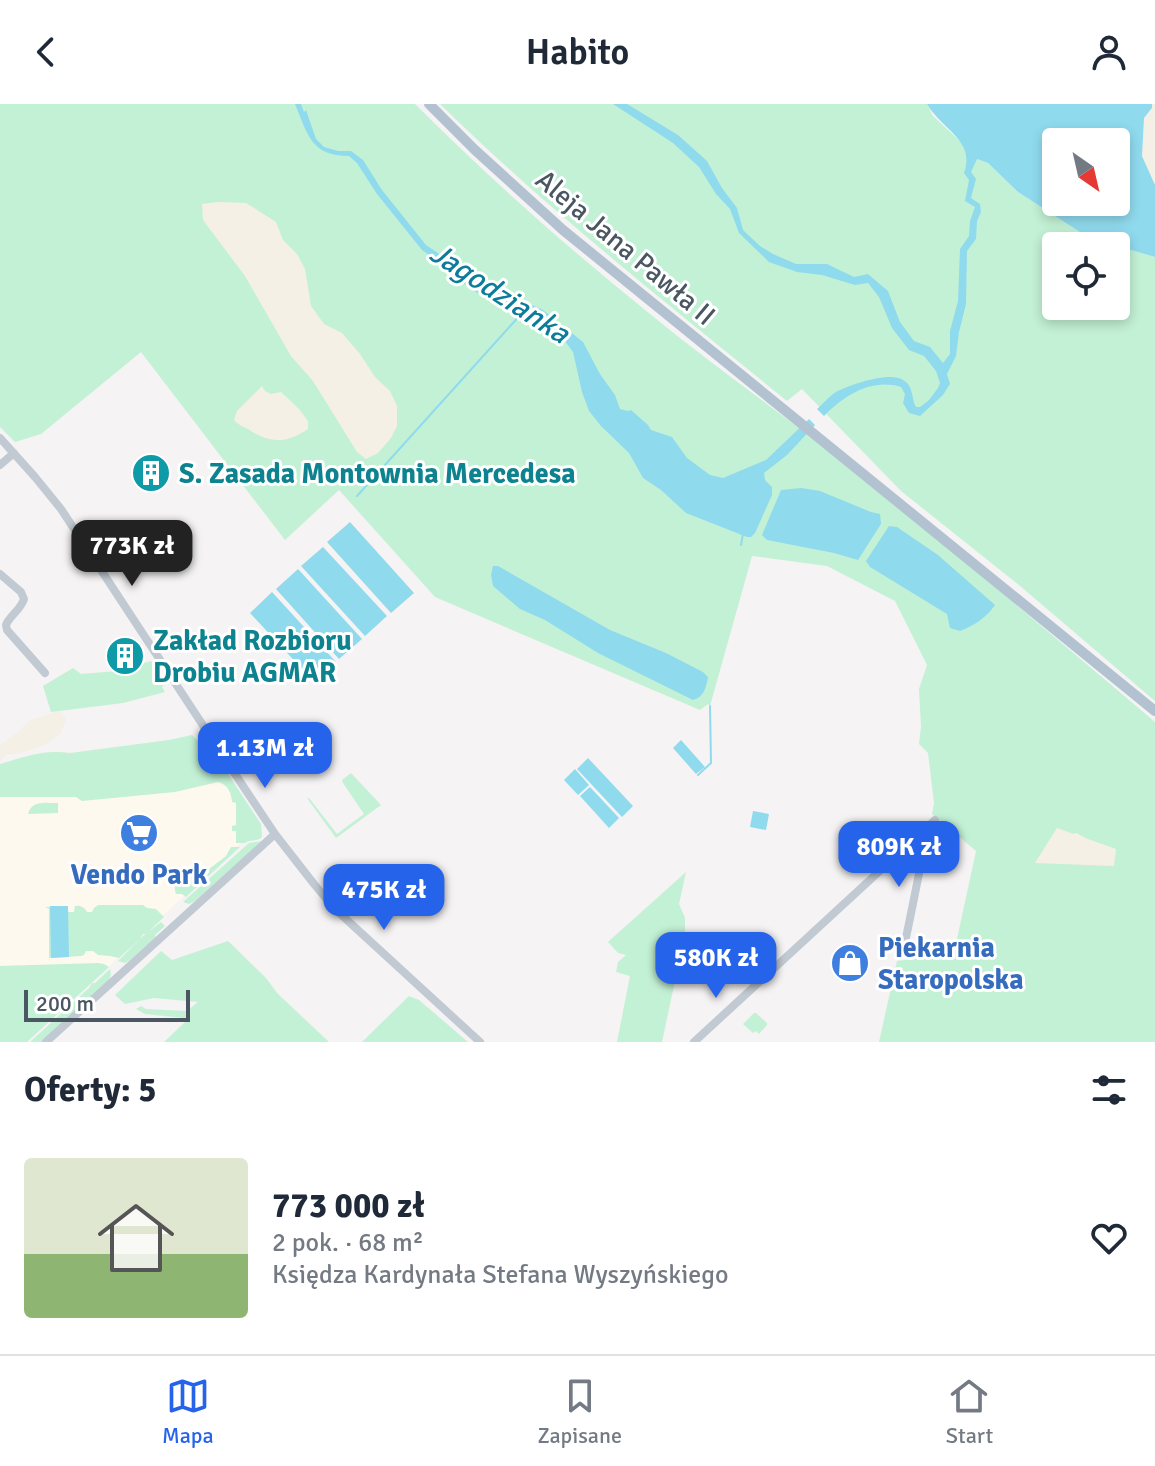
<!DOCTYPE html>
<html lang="pl">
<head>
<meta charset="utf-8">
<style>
  :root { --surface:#fff; --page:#f2f2f3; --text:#1f2937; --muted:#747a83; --line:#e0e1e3; --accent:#2563eb }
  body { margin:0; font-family:Signika,sans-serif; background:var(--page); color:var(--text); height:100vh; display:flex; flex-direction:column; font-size:30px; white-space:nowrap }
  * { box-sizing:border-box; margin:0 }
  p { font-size:26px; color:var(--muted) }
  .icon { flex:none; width:44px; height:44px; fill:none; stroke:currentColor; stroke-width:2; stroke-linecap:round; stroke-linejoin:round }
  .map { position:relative; height:938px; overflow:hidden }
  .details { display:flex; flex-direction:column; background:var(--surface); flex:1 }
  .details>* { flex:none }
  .needle { width:52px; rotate:146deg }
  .controls { position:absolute; left:1042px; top:24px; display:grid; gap:16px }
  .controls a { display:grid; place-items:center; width:88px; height:88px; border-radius:8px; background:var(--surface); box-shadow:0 4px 12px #0003; font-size:40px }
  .scale { position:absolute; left:24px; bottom:20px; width:166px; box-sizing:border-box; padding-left:8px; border:4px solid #4a5661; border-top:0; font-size:22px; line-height:28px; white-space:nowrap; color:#4a5661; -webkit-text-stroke:6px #fff; paint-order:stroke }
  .price { position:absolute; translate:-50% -68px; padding:0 18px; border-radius:16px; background:var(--accent); color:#fff; font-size:26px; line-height:52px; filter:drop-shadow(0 2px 4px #0008) }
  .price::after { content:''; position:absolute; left:50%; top:48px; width:24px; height:18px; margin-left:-12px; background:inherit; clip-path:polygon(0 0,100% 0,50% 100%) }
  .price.current { background:#222; color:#fff }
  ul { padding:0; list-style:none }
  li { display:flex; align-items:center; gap:24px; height:200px; padding:0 24px }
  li+li { border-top:2px solid var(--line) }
  li span { display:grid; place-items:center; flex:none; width:224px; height:160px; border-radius:8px; color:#555 }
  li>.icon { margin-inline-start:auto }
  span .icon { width:96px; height:96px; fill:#fffc; stroke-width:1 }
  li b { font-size:34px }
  h2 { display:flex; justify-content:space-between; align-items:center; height:96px; padding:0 24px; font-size:34px }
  header { display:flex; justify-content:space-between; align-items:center; height:104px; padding:0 24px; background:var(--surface); font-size:36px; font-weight:600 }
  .tabs { display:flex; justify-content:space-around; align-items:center; height:112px; border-top:2px solid var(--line); background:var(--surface); font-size:22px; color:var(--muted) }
  .tabs a { display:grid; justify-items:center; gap:4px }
  .tabs .current { color:var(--accent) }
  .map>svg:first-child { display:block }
</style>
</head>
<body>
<header><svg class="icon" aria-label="back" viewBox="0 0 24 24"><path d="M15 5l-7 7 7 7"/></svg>Habito<svg class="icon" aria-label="person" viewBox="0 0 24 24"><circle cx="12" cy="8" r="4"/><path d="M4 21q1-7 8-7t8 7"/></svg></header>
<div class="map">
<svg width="1155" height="938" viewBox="0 0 1155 938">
  <rect width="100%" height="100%" fill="#f5f3f3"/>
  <path fill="#fdf9ef" d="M222,674L230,679L247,733L108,863L102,860L0,864V693H77Z"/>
  <path fill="#c3f1d5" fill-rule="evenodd" d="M0,0H415C489,74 568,144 650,210C706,256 766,298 823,343C936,432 1045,525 1155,618V938H879L897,857L954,849L976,747L932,710L934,699L928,649L919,640L921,623L919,585L927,561L895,497L827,462L752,452L710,602L708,600L700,606L435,493L339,386L285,436L141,248L41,330L15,338L0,323ZM1076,729L1089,736L1114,761L1036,758L1048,741Z
    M440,0H927L933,12L962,39L966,45L977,55L988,59L1018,88L1089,134L1115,142H1056V202H1116V142L1155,153V597L1019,481L901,387L802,285L787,297C669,201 549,107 440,0Z
    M151,557L167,579L162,583L165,588L123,599L51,608L43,582L73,564L81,570L117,567Z
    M192,631L199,638L205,635L261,720L262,733C257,738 250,735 245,739H236V727H232V722L236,721V699L232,698C231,688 228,681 218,678L175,688L82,697L76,693H0V660C23,653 45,645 70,649L169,636Z
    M351,669L381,701L336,734L307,694H309L337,730L364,710L343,679L342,676Z
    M58,699V709L28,710C31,696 46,699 58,699Z
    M262,737L195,797L189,800L183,798L249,739Z
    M231,743H240L186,793L182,790H176C173,780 174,769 186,766L187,770L209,769V765L226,752Z
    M686,768L679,800L685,814V830L662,938H617L630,872L616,868L618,858L626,851L618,849L608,838Z
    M98,801H143L147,804L156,805L164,813L146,830H143L140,835L119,854L110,852L98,851L93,847H86L84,851L81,852L49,854V805L45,803L68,802V808H74L75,802C81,801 84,803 87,808H92L94,804Z
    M161,818L165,822L155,831L156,833L130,856L125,859L118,857L142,833Z
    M228,837L266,874L278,890L329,938H164L185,918L184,914L145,910L136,905L141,902L146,905L187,907L198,898L154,894L125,900L115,891L161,847L172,856Z
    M98,859L104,860L109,863L27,938H0V862Z
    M110,865L111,870L109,876L50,930L41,938H30L89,884L92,879H95Z
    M409,892L419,896L468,938H362Z
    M754,909H756L767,919V921L759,930L756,927L753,929L743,920Z"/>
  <path fill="#f5f0e5" d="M1152,0H1155V81L1142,52L1144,14L1152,4Z
    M218,98L246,99L276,118L283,136L297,150L305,165L311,202L324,220L342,229L360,250L375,273L390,287L397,302V322L391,334L378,349L366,355L357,348L313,277L291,252L245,172L203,116L202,100Z
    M262,282L265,287L271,290L281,288L299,305L308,317V325C288,339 271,340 251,327C244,322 239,322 234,316L237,307Z
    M59,607L66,615L61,629L45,641L21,649L6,651L0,657V641L16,630L30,616Z
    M1057,724L1116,745L1114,762L1035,759Z"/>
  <path fill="#90daee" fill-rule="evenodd" d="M295,0H301L304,8L306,6L316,35L324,43L338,47H351L363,56L382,86L426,141L481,178L543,206L583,238L600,270L615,291L620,305L628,307L631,306L648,321L651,326L672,333L687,354L710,371L723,374L766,356L809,315L815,321L787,351L764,369L765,376L772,383V391L755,429L751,433H747L686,409L661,386L643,374L629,349L601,322L589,307L582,288L573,248L561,232V228L538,211L521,210L519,204L482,188V192L460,177L461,173L422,146L377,90L357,59L349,52C311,52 308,31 295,0Z
    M613,0H627L678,31L707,57L722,84L737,104L743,126L760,142L773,150L796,160H827L854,173L868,170L888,187L900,218L914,237L930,243L943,259L950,250V227L958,197L960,145L969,132L970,117L975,103L965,97L969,76L964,69C976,36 941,25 927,0H1152V4L1144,14L1142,52L1155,81V153L1089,134L1018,88L988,59L977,55L971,68L976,75L971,94L980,100L981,108L977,117L976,135L967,147L966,200L959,228L956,252L947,270L950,280L943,291L920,312L909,309L903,299L905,290L901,283C871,274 844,292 824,312L817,305C823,300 829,292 836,288C850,281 889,267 903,276C914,282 911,294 916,303H920L929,296L938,284L940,279L936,267L924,252L909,246L892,224L879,193L868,179L855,181L822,171L797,168L769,158L739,129L730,105L716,90L699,63L673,39ZM1056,38H1116V98H1056Z
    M801,384L820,387L871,408L880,410L881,420L858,456L834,449L767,436L762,431L781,386Z
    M350,418L414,489L391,509L327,438Z
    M889,422L897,423L938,451L995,501C986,514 975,521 960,527L950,524L947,510L870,463L866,457Z
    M323,443L387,512L365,532L301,462Z
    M493,462H498L610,526L666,549L703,568L708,573C706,584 704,593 693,596L598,549L545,516L520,505L493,482L491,471Z
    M298,465L362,535L339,555L276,485Z
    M272,488L336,558L314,578L250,509Z
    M681,636L705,663L696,670L673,644Z
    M588,654L633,702L622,713L577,665Z
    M575,665L589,681L578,691L564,676Z
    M590,683L619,714L609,724L580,692Z
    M753,707L769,710L766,726L750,723Z
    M50,802H68L69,853L51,854Z"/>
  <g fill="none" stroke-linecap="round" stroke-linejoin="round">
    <path stroke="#90daee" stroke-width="2" d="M357,392L522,209
      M741,441L743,430
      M698,671L711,659L710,602"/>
    <path stroke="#c1cad2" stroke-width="8" d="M0,334L35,373L61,405L229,661L275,730L314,780L335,805L480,938
      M0,361L14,349
      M0,470L21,488L24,495C20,507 10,511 6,521L7,526L45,569
      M906,834L926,735L920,729
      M46,938L275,730
      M694,938L935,716"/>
    <path stroke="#b3c2d1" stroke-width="10" d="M429,0L475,46L563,126L1155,607"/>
  </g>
  <defs>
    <g id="building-disc" transform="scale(2)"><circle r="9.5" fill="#0f9aa8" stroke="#fff"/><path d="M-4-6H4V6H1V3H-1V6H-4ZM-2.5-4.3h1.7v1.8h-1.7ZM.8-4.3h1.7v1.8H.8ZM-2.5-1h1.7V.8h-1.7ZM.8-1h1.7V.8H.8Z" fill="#fff"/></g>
    <g id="supermarket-disc" transform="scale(2)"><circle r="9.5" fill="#3f7fe0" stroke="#fff"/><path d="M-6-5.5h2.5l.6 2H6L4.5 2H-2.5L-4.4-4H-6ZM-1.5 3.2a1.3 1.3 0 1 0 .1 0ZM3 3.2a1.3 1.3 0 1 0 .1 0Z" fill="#fff"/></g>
    <g id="shop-disc" transform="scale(2)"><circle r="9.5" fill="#3f7fe0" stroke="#fff"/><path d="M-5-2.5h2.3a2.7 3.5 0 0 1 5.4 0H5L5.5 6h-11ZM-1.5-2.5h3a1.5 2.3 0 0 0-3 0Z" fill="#fff"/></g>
  </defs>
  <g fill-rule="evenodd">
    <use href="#building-disc" x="151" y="369"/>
    <use href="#building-disc" x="125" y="552"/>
    <use href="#supermarket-disc" x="139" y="729"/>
    <use href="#shop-disc" x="850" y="859"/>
  </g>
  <g text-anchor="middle" stroke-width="6" stroke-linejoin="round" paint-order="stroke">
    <g font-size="28" fill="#4a5661" stroke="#fff">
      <text transform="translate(626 143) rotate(40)" y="10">Aleja Jana Pawła II</text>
    </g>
    <g font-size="28" font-weight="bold" fill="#0d838f" stroke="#fff" text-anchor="start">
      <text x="179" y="379">S. Zasada Montownia Mercedesa</text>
      <text x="153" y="546">Zakład Rozbioru<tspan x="153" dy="32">Drobiu AGMAR</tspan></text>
    </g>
    <g font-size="28" font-weight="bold" fill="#366cbe" stroke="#fff">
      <text x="139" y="780">Vendo Park</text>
      <text x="878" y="853" text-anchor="start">Piekarnia<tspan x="878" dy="32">Staropolska</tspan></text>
    </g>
    <g font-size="30" font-style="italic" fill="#0c7c9b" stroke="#fff">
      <text transform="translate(500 189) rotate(33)" y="10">Jagodzianka</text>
    </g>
  </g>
</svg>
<div class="controls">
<a><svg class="needle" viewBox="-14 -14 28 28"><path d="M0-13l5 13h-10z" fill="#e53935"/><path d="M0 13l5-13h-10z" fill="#747a83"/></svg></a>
<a><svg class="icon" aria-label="locate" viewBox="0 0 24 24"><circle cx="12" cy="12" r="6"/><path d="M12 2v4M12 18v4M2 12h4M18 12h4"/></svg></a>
</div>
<div class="scale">200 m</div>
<b class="price current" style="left:132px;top:484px">773K zł</b>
<b class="price" style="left:265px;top:686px">1.13M zł</b>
<b class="price" style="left:899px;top:785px">809K zł</b>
<b class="price" style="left:384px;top:828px">475K zł</b>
<b class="price" style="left:716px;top:896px">580K zł</b>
</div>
<section class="details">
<h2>Oferty: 5<svg class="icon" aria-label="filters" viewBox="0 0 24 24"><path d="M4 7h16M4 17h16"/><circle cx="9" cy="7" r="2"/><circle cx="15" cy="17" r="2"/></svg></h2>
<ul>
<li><span style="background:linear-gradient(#dfe7d0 60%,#8fb573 0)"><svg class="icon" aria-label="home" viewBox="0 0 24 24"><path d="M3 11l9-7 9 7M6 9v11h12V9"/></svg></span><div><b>773 000 zł</b><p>2 pok. · 68 m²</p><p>Księdza Kardynała Stefana Wyszyńskiego</p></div><svg class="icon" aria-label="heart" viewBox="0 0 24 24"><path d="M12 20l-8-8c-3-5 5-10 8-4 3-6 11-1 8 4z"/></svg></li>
</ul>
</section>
<nav class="tabs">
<a class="current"><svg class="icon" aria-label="map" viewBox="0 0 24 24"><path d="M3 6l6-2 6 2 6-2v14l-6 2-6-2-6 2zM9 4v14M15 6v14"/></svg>Mapa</a>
<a><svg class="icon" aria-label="saved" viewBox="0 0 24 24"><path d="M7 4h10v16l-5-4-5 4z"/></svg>Zapisane</a>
<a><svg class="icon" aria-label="home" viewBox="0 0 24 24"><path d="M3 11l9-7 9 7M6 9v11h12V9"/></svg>Start</a>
</nav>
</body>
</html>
